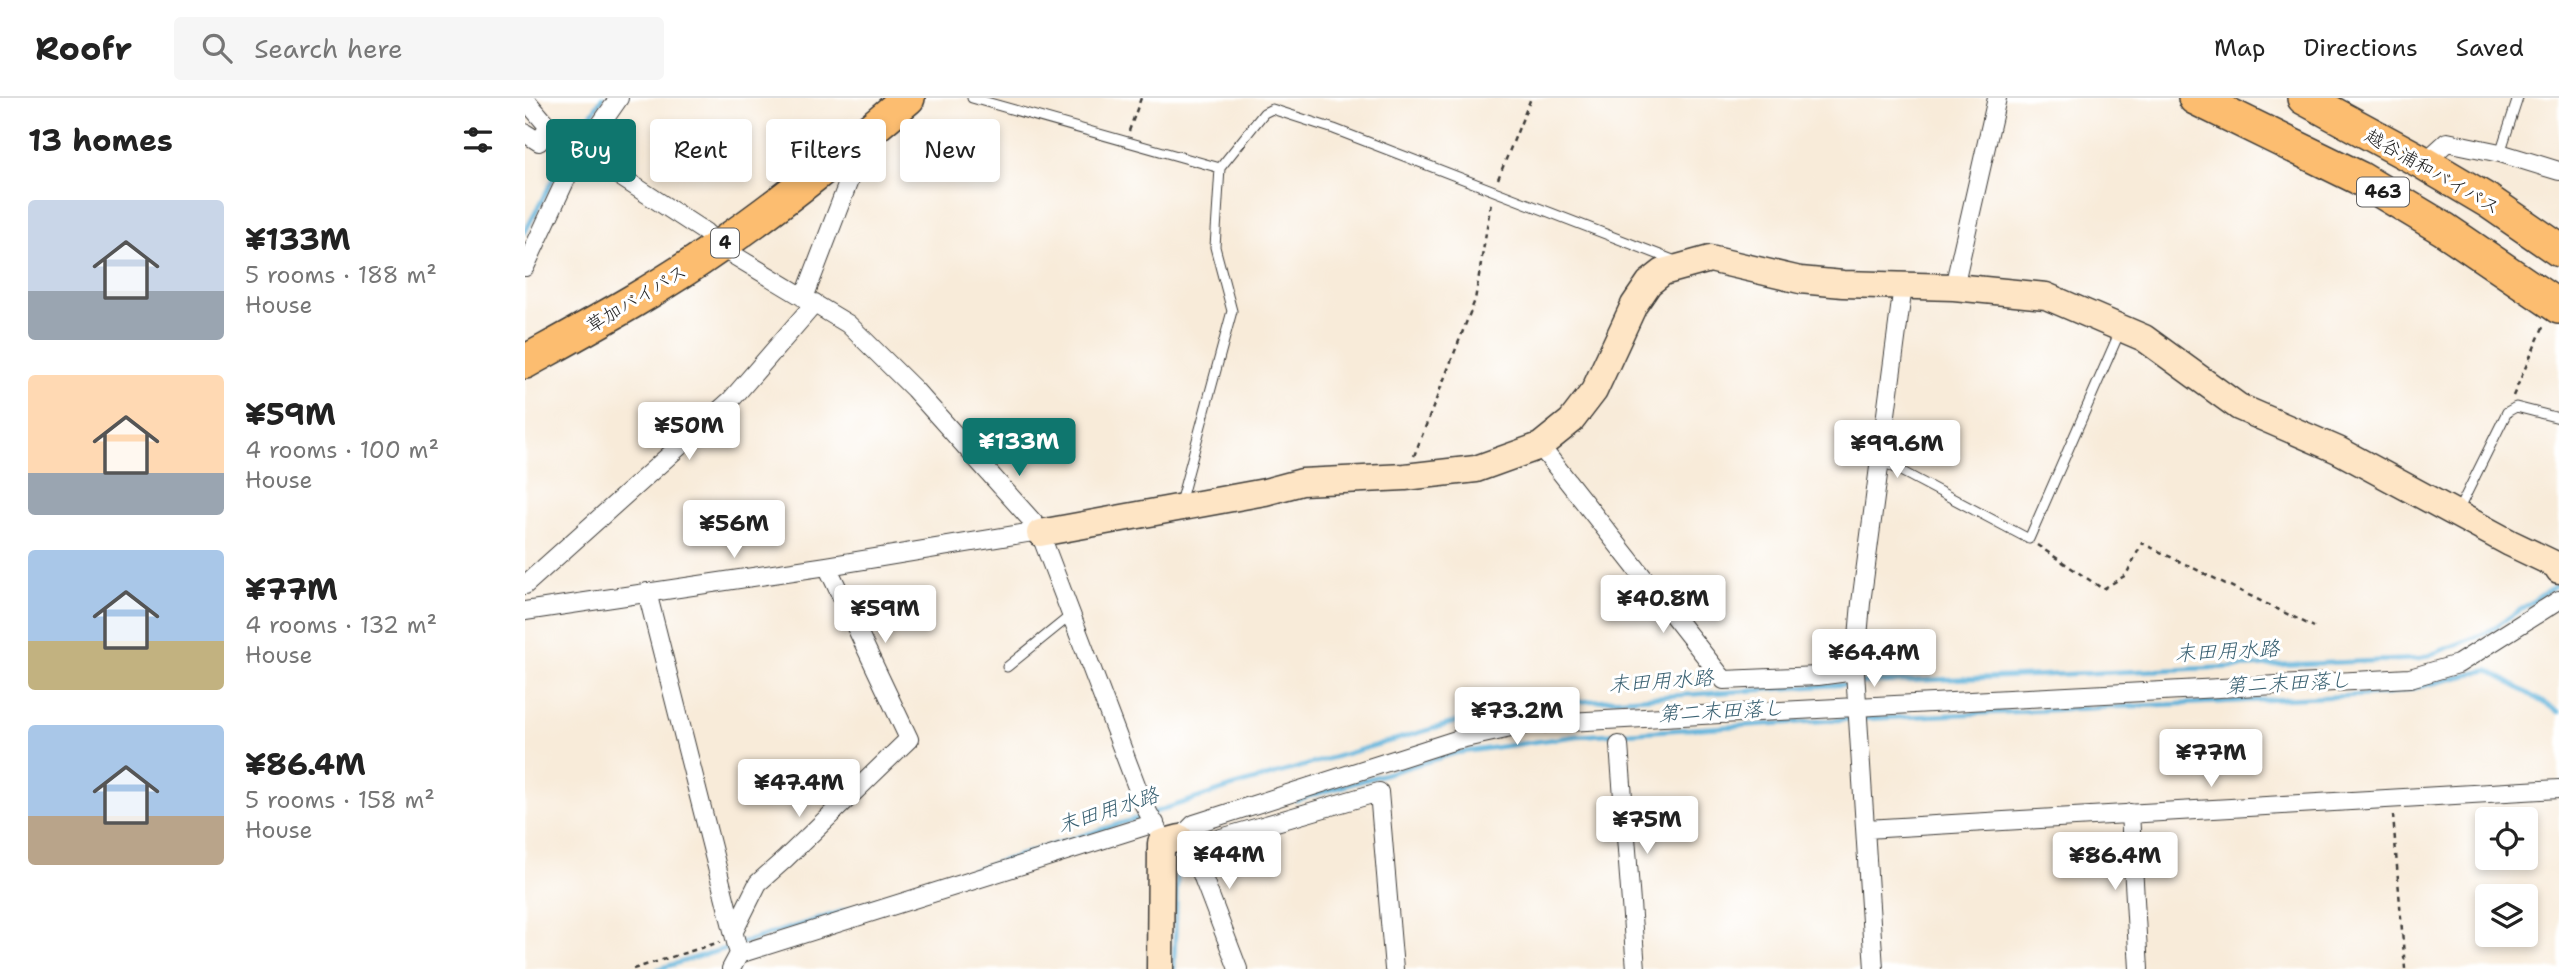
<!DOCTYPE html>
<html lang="en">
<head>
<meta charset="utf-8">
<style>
  :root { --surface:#fff; --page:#f6f6f6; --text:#222; --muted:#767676; --line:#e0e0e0; --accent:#0f766e }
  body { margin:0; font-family:"Shantell Sans","Klee One",sans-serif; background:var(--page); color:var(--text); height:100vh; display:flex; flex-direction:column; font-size:26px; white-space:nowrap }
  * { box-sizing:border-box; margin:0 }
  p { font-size:23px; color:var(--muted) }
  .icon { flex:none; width:38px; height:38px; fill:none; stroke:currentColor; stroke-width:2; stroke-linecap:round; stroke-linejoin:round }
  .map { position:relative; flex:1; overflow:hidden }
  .sheet { display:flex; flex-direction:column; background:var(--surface); width:525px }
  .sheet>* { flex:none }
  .guide { position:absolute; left:21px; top:21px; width:665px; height:63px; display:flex; gap:14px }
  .tools { position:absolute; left:1950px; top:709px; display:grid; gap:14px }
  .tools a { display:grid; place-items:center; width:63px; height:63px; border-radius:7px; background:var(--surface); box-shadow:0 4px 10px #0003; font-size:35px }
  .price { position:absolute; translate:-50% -60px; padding:0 16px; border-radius:7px; background:#fff; color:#222; font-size:23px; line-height:46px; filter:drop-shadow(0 2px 4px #0008) }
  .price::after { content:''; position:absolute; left:50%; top:42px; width:21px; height:16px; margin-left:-10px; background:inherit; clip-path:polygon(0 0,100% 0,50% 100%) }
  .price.current { background:var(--accent); color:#fff }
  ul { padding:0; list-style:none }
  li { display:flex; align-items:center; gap:21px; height:175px; padding:0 28px }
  li span { display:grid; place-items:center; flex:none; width:196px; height:140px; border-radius:7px; color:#555 }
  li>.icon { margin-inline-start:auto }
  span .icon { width:84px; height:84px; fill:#fffc; stroke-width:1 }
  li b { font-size:30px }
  h2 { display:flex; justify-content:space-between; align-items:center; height:84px; padding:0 28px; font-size:30px }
  .tag { padding:0 24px; border-radius:7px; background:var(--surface); box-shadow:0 4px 10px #0003; font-size:24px; line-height:63px }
  .tag.current { background:var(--accent); color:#fff }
  header { display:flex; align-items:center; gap:42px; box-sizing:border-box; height:98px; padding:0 35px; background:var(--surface); border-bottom:2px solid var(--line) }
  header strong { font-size:33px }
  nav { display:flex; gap:38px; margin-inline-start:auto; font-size:24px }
  .search { width:490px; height:63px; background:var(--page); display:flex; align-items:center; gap:18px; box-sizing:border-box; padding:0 24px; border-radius:7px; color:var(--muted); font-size:26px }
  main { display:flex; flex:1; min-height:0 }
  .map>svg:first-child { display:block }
</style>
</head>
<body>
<header>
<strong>Roofr</strong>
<div class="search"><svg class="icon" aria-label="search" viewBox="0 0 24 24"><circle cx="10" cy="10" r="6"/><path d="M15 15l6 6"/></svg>Search here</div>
<nav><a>Map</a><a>Directions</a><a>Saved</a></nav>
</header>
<main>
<section class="sheet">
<h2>13 homes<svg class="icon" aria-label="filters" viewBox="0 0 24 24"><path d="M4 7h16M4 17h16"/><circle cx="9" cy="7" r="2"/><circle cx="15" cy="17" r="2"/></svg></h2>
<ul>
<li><span style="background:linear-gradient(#c9d6e8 65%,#9aa5b1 0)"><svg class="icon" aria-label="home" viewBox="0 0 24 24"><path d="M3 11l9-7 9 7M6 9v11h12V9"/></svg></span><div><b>¥133M</b><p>5 rooms · 188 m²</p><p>House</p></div></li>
<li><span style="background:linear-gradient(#ffd9b3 70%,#9aa5b1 0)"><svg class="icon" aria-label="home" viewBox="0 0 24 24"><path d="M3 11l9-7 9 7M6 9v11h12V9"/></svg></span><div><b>¥59M</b><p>4 rooms · 100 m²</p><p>House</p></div></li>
<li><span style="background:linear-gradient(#a9c7e8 65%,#c2b280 0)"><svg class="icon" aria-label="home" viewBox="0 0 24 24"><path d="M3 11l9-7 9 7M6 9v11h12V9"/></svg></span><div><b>¥77M</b><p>4 rooms · 132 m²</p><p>House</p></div></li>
<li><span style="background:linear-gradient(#a9c7e8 65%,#b9a48a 0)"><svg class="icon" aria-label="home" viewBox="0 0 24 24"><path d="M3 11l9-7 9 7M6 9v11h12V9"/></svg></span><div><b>¥86.4M</b><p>5 rooms · 158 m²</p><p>House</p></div></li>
</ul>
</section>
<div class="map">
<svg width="2034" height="871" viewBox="0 0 2034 871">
  <rect width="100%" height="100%" fill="#fff"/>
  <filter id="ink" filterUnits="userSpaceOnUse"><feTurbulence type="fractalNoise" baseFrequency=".0143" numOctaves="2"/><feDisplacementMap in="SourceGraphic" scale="14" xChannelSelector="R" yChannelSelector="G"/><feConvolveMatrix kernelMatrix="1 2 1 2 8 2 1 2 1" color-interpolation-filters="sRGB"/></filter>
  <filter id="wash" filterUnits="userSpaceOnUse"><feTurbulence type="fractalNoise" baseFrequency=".00686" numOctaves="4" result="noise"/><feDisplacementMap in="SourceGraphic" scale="28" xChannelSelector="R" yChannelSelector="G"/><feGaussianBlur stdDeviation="1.57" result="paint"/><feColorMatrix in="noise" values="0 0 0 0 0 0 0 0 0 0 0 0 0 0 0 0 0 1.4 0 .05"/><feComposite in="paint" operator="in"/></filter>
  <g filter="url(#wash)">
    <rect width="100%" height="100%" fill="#f8ebd9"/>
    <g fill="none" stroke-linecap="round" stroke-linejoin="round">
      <path stroke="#5db2da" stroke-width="4.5" d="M48,44L77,0
        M0,134L44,51
        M1335,585L1894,561L1961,535L2034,485
        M1337,621L1864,596L1963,572L2034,614
        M771,702L931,655L1051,638L1328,621
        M627,715L706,689L976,611L1017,606L1327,586
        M217,845L619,718
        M133,871L209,848
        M649,871L653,756L657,751"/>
    </g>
  </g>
  <g filter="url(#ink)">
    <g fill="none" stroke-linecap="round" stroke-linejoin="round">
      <g stroke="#3d3b38" stroke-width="11">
        <path id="lane" d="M447,0L695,70
          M1975,55L1993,0
          M1355,362L1504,441L1596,231
          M655,405L707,213L690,149L695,70L739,15L747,11L809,31L1153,164
          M1932,415L1982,314L1991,309L2034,320
          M482,569L545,518"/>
      </g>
      <g stroke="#3d3b38" stroke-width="20">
        <path id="street" d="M0,1L33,40L54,55
          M0,35L14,44L23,30
          M56,53L180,134L195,149L323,226L389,291L509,425L515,435L618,705L634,735L636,745
          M1899,65L1922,44L1975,55L2034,73
          M0,169L48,66L94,0
          M1429,189L1472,0
          M279,200L333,59L325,49
          M1015,348L1199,582L1293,578L1330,573
          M0,487L206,302L290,205
          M122,494L214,856L206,871
          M0,513L302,468L514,433
          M1094,647L1111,871
          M1605,715L1614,871
          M1341,731L2034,691
          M668,756L679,745L854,694L869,871
          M209,833L233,785L260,761L384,641L302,468
          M214,856L630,725
          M713,871L671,761L665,750L655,740L669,726L931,642L1004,626L1885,580L1933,566L2034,502
          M1349,871L1330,573L1336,505L1378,188"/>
      </g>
      <g stroke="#3d3b38" stroke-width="29">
        <path id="secondary" d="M515,435L740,394L777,384L880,379L951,371L1015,348L1046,323L1069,293L1109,207L1124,185L1138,174L1185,161L1275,182L1318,186L1429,189L1521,198L1619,240L1714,309L1813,352L1985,445L2031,467L2034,472
          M635,871L636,745L655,740"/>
      </g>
      <g stroke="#3d3b38" stroke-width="36">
        <path id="highway" d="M1670,0L1834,80L1919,131L2034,209
          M1779,0L1899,65L1963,103L2034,152
          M0,264C65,228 132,192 193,149C259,104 322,52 383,0"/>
      </g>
      <path stroke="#3d3b38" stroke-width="2.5" stroke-dasharray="5 5" stroke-linecap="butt" d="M604,33L616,0
        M973,81L1006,0
        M1988,298L2019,227
        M889,358L950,202L966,104
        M1512,447L1578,491L1601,477L1617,445L1789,529
        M1868,717L1880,871
        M108,871L195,844"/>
      <use href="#lane" stroke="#fff" stroke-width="9"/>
      <use href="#street" stroke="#fff" stroke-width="18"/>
      <use href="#secondary" stroke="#fee5c5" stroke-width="26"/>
      <use href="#highway" stroke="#fcbd6f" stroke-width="33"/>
    </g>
  </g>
  <g text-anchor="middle" stroke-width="6" stroke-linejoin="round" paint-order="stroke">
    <g fill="#fff" stroke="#606060" stroke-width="2">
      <rect x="1832" y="79.5" width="52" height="29" rx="5"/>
      <rect x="186" y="130.5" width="28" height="29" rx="5"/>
    </g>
    <g font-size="18" font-weight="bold" fill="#1c1c1c">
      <text x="1858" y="100">463</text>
      <text x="200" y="151">4</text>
    </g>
    <g font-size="19" fill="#1c1c1c" stroke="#fff">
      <text transform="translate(1908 73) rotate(30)" y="7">越谷浦和バイパス</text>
      <text transform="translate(111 200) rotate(-31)" y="7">草加バイパス</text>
    </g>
    <g font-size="21" font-style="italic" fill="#396071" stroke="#fff">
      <text transform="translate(1702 553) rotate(-3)" y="7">末田用水路</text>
      <text transform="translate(1136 583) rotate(-4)" y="7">末田用水路</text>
      <text transform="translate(1763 585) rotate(-3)" y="7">第二末田落し</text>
      <text transform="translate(1196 613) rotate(-3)" y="7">第二末田落し</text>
      <text transform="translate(583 712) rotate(-18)" y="7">末田用水路</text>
    </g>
  </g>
</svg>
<div class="tools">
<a><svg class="icon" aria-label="locate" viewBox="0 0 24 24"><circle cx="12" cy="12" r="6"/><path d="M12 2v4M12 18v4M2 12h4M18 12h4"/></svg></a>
<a><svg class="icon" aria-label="layers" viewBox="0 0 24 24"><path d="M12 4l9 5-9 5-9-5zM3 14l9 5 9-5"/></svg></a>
</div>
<b class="price" style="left:164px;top:364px">¥50M</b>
<b class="price current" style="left:494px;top:380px">¥133M</b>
<b class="price" style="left:1372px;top:382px">¥99.6M</b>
<b class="price" style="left:209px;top:462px">¥56M</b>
<b class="price" style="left:1138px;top:537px">¥40.8M</b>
<b class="price" style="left:360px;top:547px">¥59M</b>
<b class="price" style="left:1349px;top:591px">¥64.4M</b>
<b class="price" style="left:992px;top:649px">¥73.2M</b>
<b class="price" style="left:1686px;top:691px">¥77M</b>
<b class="price" style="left:274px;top:721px">¥47.4M</b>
<b class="price" style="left:1122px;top:758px">¥75M</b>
<b class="price" style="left:704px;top:793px">¥44M</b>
<b class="price" style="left:1590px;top:794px">¥86.4M</b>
<div class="guide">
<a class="tag current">Buy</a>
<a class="tag">Rent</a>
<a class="tag">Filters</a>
<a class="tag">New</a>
</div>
</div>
</main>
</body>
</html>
